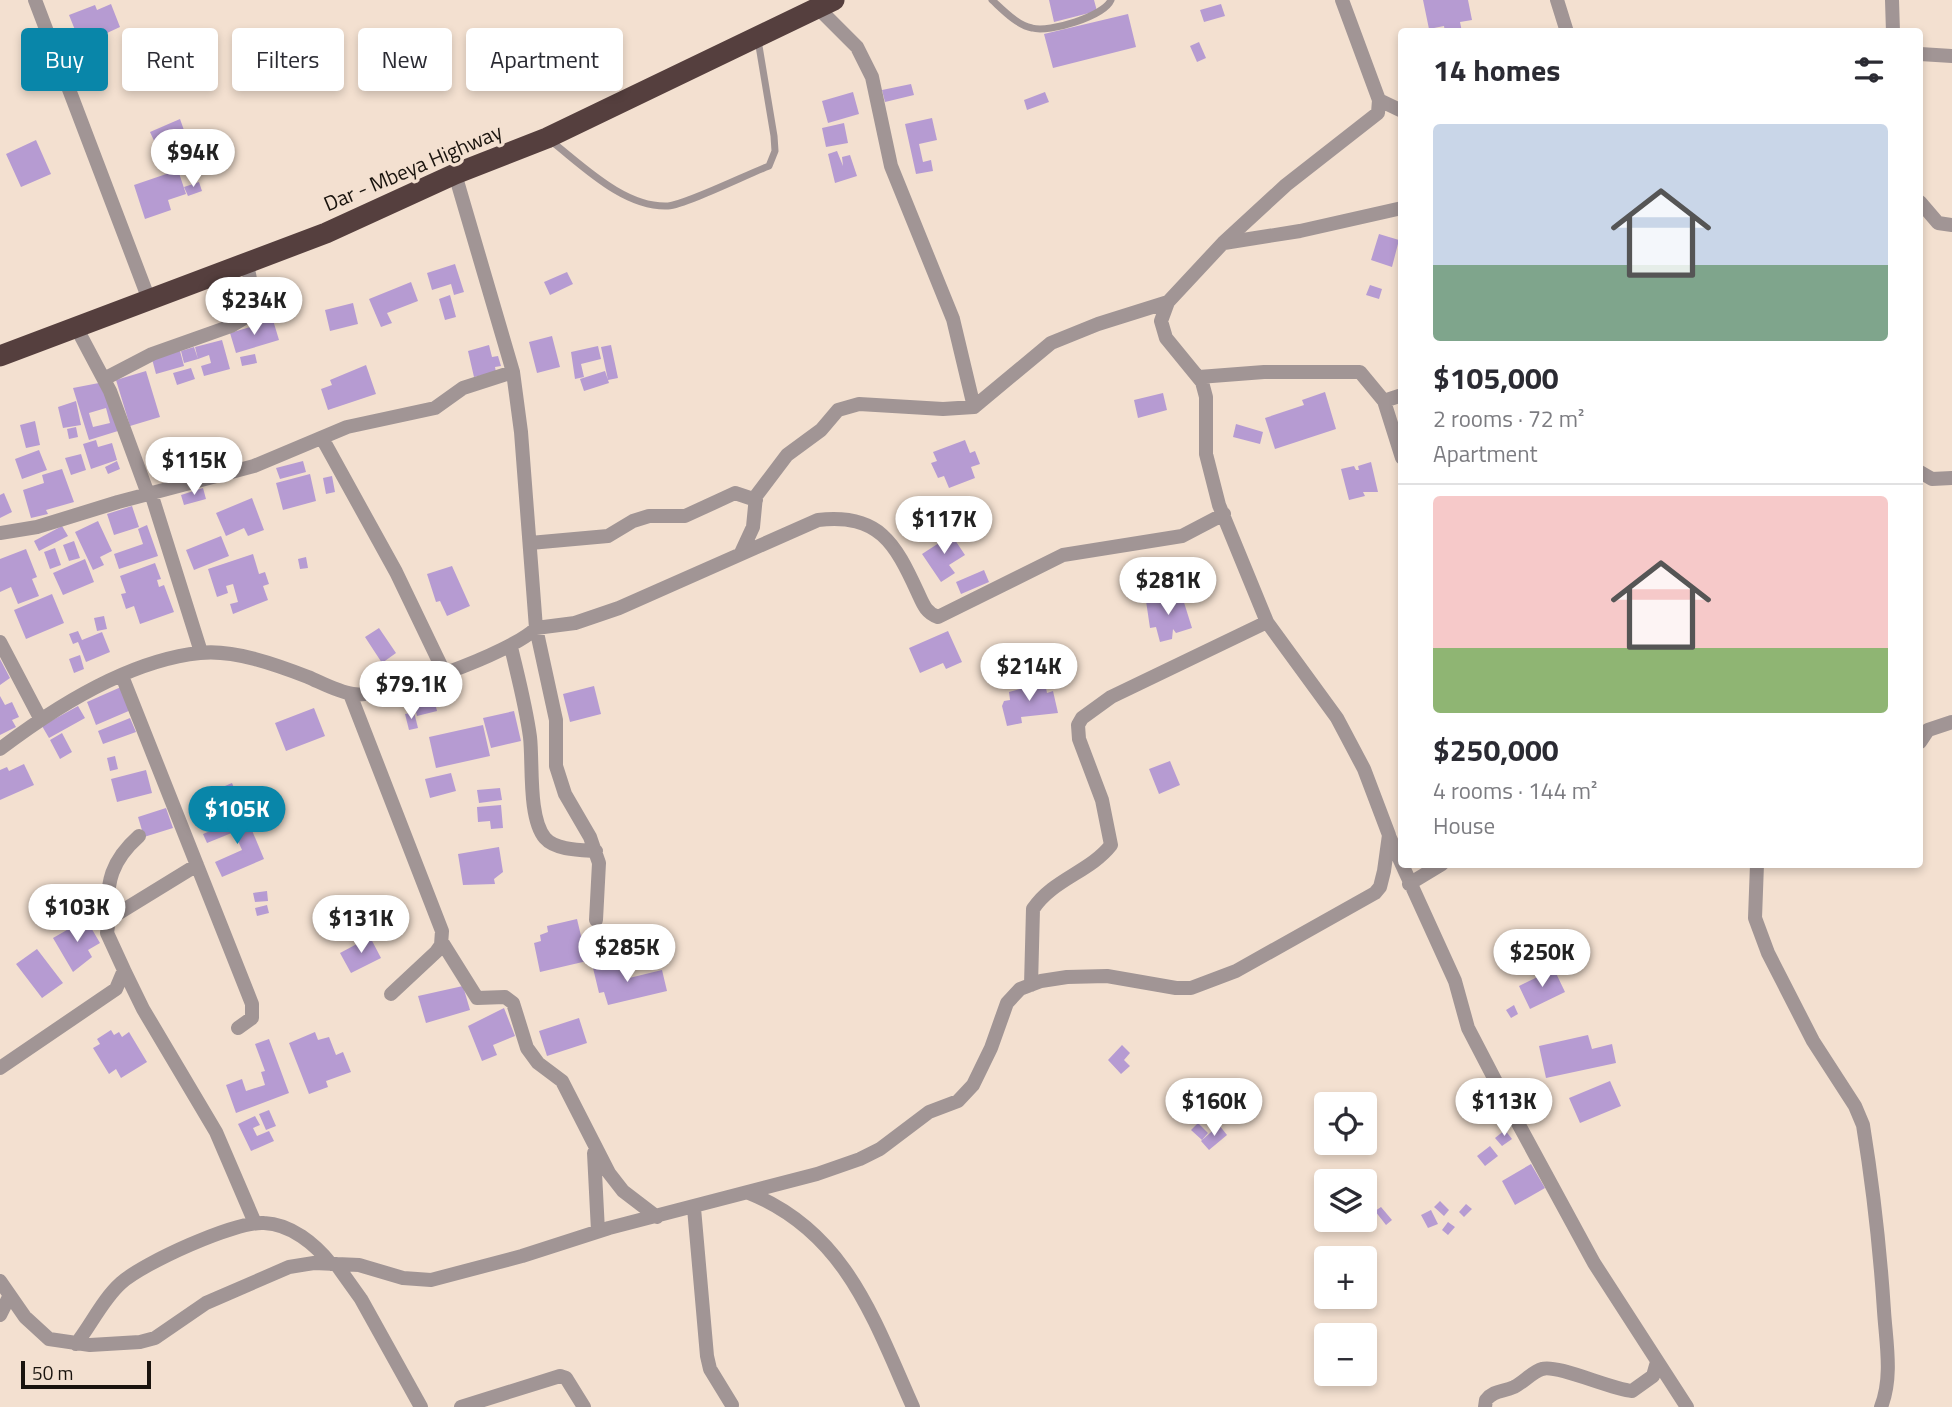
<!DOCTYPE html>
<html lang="en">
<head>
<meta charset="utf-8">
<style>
  :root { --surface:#fff; --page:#f7f7f7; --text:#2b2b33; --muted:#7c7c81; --line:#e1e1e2; --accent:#0986a9 }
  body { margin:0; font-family:"Titillium Web",sans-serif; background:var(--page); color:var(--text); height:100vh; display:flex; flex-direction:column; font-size:26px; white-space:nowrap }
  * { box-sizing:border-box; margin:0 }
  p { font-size:23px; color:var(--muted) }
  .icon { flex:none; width:38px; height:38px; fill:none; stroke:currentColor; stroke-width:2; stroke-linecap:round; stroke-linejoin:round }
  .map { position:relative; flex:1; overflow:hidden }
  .side { position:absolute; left:1398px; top:28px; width:525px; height:840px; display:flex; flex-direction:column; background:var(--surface); border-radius:7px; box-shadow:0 4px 10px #0003 }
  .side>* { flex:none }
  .top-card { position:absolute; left:21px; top:28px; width:665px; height:63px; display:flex; gap:14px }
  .tools { position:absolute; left:1314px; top:1092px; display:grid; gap:14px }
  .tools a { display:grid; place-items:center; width:63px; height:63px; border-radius:7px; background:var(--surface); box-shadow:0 4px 10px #0003; font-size:35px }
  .scale { position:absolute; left:21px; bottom:18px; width:130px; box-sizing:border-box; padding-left:7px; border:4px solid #1a140e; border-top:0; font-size:19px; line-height:24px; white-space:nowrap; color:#1a140e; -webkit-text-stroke:5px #f3e0d0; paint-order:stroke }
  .price { position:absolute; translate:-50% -60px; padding:0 16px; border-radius:24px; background:#fff; color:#222; font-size:23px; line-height:46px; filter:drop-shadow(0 2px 4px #0008) }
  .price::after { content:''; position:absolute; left:50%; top:42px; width:21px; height:16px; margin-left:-10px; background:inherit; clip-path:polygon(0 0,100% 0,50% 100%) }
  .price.current { background:var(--accent); color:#fff }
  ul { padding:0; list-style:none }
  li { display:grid; align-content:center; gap:14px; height:371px; padding:0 35px }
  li+li { border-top:2px solid var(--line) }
  li span { display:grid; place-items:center; height:217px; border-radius:7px; color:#555 }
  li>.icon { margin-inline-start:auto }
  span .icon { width:126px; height:126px; fill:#fffc; stroke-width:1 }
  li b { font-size:30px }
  h2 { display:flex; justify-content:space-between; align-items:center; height:84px; padding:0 35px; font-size:30px }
  .chip { padding:0 24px; border-radius:7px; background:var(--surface); box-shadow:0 4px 10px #0003; font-size:24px; line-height:63px }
  .chip.current { background:var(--accent); color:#fff }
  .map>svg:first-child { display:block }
</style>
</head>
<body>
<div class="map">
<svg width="1952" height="1407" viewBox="0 0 1952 1407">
  <rect width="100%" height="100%" fill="#f3e0d0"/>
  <path fill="#b69bd2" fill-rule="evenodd" d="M1049,0H1094L1097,11L1054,22Z
    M1423,0H1468L1472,20L1460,22L1462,32H1445L1444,26L1429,29Z
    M111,4L120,27L81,45L69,15L95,5L97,10Z
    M1221,4L1225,16L1204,22L1200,10Z
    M1128,14L1136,47L1053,68L1044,34Z
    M1199,42L1206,58L1197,62L1190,46Z
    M911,84L914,95L885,102L882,90Z
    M853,92L859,114L828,123L822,101Z
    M1045,92L1049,102L1027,110L1024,100Z
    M932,118L937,140L919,144L923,162L931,160L933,171L916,174L905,124Z
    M180,119L185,133L156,145L150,132Z
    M844,123L848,143L826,147L822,128Z
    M36,140L51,174L21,187L6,154Z
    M183,148L187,161L169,167L164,154Z
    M837,151L843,166L842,157L850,155L857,176L835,183L828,154Z
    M204,162L207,171L198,174L195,165Z
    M178,170L186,194L168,200L171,210L145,219L134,185Z
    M199,182L202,191L188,196L184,187Z
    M1379,234L1399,240L1392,267L1371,260Z
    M455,264L464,292L454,295L451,284L432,290L427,273Z
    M567,272L573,284L550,295L544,282Z
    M411,282L418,301L387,313L392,323L381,327L369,299Z
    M1370,285L1382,289L1379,299L1366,295Z
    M450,295L456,317L445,320L439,299Z
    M353,303L358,324L330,331L325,310Z
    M273,320L279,340L236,353L230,333Z
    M552,336L560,367L537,373L529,342Z
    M222,340L230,369L204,376L201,366L211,363L209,355L198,359L195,347Z
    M489,345L492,357L498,356L501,366L495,367L496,372L474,377L468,351Z
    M611,345L618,378L608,380L601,347Z
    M598,346L601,359L581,364L584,377L575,379L571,352Z
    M194,347L198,359L184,363L181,351Z
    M180,351L184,366L156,374L152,359Z
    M255,354L257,363L242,366L240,357Z
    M366,365L376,394L328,410L321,389L332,385L330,380Z
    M191,368L195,379L177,385L173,373Z
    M146,371L160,417L130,426L116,380Z
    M605,371L609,383L584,391L580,379Z
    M104,382L118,431L89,440L73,388ZM106,408L110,423L93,427L89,413Z
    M1325,392L1336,429L1275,449L1265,418L1304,405L1302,400Z
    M1163,393L1167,410L1138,418L1134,400Z
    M76,401L81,425L63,428L58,407Z
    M35,421L40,445L26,448L20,425Z
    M1236,424L1263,432L1260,444L1233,437Z
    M76,427L78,437L69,439L67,429Z
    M96,440L98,447L112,443L117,460L91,469L83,444Z
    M965,440L970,453L975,451L980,464L971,467L975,478L949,488L944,476L938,478L931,463L937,461L933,452Z
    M39,450L47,470L22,479L15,459Z
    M81,454L86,470L71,475L65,458Z
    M117,461L120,469L108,474L105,467Z
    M303,461L306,472L280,479L276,468Z
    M1371,462L1378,492H1363L1365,496L1349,500L1341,469L1354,466L1356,470H1359L1358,466Z
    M62,469L74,502L46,510L48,514L31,518L23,490L44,483L42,475Z
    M310,474L316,501L283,510L276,483Z
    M332,476L335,492L326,494L323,478Z
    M203,488L206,499L184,505L181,495Z
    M4,493L12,512L0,518V495Z
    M252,498L264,530L248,536L244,528L226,536L216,513Z
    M132,506L139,527L114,535L107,514Z
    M98,521L112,551L100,557L104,565L93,570L75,532Z
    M147,525L158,556L119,569L114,554L143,544L138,529Z
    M62,526L68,536L39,551L34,541Z
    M949,531L965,555L949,565L955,573L941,582L922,554L939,543L937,539Z
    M221,536L229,556L194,570L186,550Z
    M74,541L80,558L69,561L63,545Z
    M55,548L61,565L50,569L44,552Z
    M26,549L37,577L32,579L39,596L18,604L11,587L0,592V559Z
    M253,554L259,574L265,572L269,584L263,586L268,600L233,614L230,604L238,602L233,584L226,586L228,593L217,597L208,569Z
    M306,557L308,568L300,569L298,559Z
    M85,559L94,582L63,595L53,573Z
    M155,563L161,579L157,580L159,587L164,585L174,612L140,624L134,606L126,609L121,594L126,593L120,576Z
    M452,566L470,606L447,616L440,601L436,602L427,574Z
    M984,570L989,582L961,594L956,582Z
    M52,594L64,623L26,639L14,610Z
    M1182,596L1192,628L1176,633L1173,629L1172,639L1160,642L1156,627L1150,628L1146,601L1159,597L1161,602Z
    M104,616L107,629L97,631L94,618Z
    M379,628L396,653L382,663L365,637Z
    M78,631L82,640L102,632L110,652L86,662L78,642L73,644L69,634Z
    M948,631L962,662L946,669L943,663L920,673L909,648Z
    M80,655L84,669L74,673L69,659Z
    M0,659L10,678L0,685Z
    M1036,679L1037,684L1045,683L1047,693L1053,691L1058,713L1021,717L1022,723L1007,726L1002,706L1004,701L1010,700L1009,692L1020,689L1019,683Z
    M431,686L437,711L417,716L411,691Z
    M594,686L601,714L570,722L563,694Z
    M121,687L131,710L96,725L87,702Z
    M0,696L5,705L12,702L19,717L12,720L16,727L0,735Z
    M78,706L85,718L49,738L42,726Z
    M314,708L325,736L286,751L275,723Z
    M514,711L521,741L491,748L483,718Z
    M414,712L418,728L409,730L405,714Z
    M130,718L136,732L103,744L98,731Z
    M483,725L490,756L436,768L429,737Z
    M62,733L72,752L60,759L50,740Z
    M115,756L118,769L110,771L107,758Z
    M1170,761L1180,785L1159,794L1149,769Z
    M24,764L34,785L0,800V770L7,767L9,771Z
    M146,770L152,793L117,802L111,779Z
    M451,773L456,791L430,798L425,779Z
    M232,783L240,802L200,818L192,800Z
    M500,788L502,800L479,803L477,790Z
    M501,805L503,828L491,829L490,821L478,822L477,807Z
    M166,808L173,828L144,837L138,817Z
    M246,816L264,859L222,877L215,862L242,850L234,832L207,843L203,834Z
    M499,847L503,872L494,879L495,884L463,885L458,854Z
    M267,891L268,901L255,902L253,893Z
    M267,905L269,913L257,916L255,908Z
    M86,919L100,943L88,950L92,957L73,972L53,938Z
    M577,919L587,961L540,972L534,943L541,941L540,935L548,932L547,926Z
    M370,937L381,958L351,973L340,953Z
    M37,949L63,983L42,998L16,964Z
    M620,961L625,979L662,970L667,991L608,1005L604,992L599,993L593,968Z
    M1554,969L1565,992L1530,1009L1519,986Z
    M463,986L470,1010L426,1023L418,996Z
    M1514,1005L1518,1014L1511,1018L1506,1010Z
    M504,1008L515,1036L493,1045L497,1055L482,1061L468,1026Z
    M579,1018L587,1043L547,1056L539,1031Z
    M111,1030L114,1035L119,1032L122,1037L129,1032L147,1062L121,1078L116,1069L109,1074L93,1048L100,1044L97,1039Z
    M315,1032L318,1040L329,1037L336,1055L343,1052L351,1072L326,1081L328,1087L309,1094L289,1043Z
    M1588,1035L1592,1049L1612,1044L1616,1063L1546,1078L1539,1046Z
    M269,1039L289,1093L236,1113L226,1085L242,1079L246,1091L265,1085L261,1072L265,1071L255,1044Z
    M1122,1045L1130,1053L1124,1060L1130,1066L1121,1074L1108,1060Z
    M1610,1081L1621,1106L1580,1123L1569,1098Z
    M269,1110L276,1126L266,1130L259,1114Z
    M255,1116L260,1125L253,1128L257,1136L269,1131L274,1141L251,1151L238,1124Z
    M1198,1123L1208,1133L1202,1140L1191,1130Z
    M1219,1125L1227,1135L1209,1150L1201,1141Z
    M1505,1130L1512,1139L1502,1146L1495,1138Z
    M1490,1146L1498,1156L1485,1166L1477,1156Z
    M1531,1164L1545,1188L1515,1205L1502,1181Z
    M1440,1201L1449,1210L1444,1216L1434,1207Z
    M1466,1204L1472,1209L1464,1217L1459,1212Z
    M1381,1207L1392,1220L1386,1225L1375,1211Z
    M1431,1210L1438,1224L1428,1228L1421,1215Z
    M1448,1222L1455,1227L1448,1235L1442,1230Z"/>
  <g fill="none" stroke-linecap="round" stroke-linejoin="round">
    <path stroke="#a19595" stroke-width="7" d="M992,0C1003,10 1017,25 1032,28C1050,33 1104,16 1111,0
      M551,141C582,165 624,208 668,206C685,205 748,174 769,166L775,151L774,136L758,40"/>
    <path stroke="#a19595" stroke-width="14" d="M35,0L148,297
      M1557,0L1567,32
      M1892,0L1893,32
      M818,8L857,47L872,77L891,166L953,319L974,407
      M1920,54L1952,56
      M1379,100L1402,111
      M1920,202L1938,223L1952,225
      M1224,243L1300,231L1402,208
      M75,325L110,391L148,494
      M1199,377L1264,372H1360L1384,401L1402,458
      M104,379L152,354L231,326L251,314L253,294L247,264
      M1384,401L1402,395
      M322,438L396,572L444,672
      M1920,472L1932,479L1952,478
      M151,493L201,652
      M0,533L37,527L118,502L254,466L347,427L435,408L463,388L513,372
      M530,543L608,536L633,521L649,516H685L735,493L756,500
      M741,553L753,527L756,496L787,455L821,430L838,410L859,404L943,409L974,407L1051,343L1098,324L1168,302
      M0,642L40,718
      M511,647C518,677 526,707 530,737C533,763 528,818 545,838C555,850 581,850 596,851
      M122,676L252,1004V1018L238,1028
      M350,694L442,931L441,945L436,952L391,994
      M1920,742L1928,730L1952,722
      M0,749C54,708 130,660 200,653C233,649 277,665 308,677C322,683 338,692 353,694C386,699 512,653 536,628L521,432L513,372L455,174
      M1389,836L1455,981L1468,1028L1507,1103L1594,1263L1687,1407
      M1757,864L1755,918L1768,953L1813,1041L1855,1106L1863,1125C1873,1187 1880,1249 1884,1311C1886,1342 1893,1377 1881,1407
      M1409,884L1442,864
      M109,919C105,882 112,860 139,836
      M596,920L599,863L590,837L565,794L556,766V720L536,628L575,623L619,608L818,520C879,513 895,543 918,593C923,604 926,613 938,617L1063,555L1182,536L1224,514
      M442,942L477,998L505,997L513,1003L527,1048L538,1063L562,1081L609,1173L623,1191L657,1217
      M124,970L143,1009L216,1132L255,1223
      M1031,985L1033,909C1053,879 1090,872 1111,845L1102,800L1079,739L1078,725L1082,718L1111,697L1267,622
      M0,1068L116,989L124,970L107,933L109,919L197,865
      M594,1153L598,1231
      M749,1193C846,1232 874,1320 913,1407
      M694,1208L707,1356L710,1369L732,1405
      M336,1264L361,1299L421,1407
      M0,1281L25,1317L49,1339L90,1345L140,1342L155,1338L206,1303L289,1267L314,1263L359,1265L403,1278L431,1280L522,1256L609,1228L817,1174L860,1159L880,1149L929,1112L958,1101L973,1085L991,1048L1007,1003L1020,989L1041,981L1067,977L1107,976L1176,988H1191L1236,971L1375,893L1380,887L1384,871L1389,835L1364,769L1337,718L1267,622L1219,505L1206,454V397L1202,382L1166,338L1161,321L1168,302L1223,243L1286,185L1378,113L1379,100L1342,0
      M0,1315L9,1297
      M76,1344C91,1325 103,1299 121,1283C143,1263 235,1221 264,1223C291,1224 315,1244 331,1264
      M461,1407L560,1376L566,1378L584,1407
      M1485,1407L1486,1400C1494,1390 1503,1392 1514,1387C1524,1382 1532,1372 1542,1369C1557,1364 1610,1389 1632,1391L1653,1376L1657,1362"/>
    <path stroke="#553f3e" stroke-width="21" d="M0,356L326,233L455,174L547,138L834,0"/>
  </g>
  <g text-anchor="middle" stroke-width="7" stroke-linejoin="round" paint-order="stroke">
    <g font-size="21" fill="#1a140e" stroke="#f3e0d0">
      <text transform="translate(413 168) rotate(-23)" y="7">Dar - Mbeya Highway</text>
    </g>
  </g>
</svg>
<div class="tools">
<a><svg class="icon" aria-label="locate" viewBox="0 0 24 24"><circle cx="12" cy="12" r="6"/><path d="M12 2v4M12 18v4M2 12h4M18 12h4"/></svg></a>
<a><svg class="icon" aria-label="layers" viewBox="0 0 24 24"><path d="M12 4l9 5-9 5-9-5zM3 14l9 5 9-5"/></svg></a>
<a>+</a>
<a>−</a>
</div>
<div class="scale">50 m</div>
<b class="price" style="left:193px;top:189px">$94K</b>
<b class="price" style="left:254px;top:337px">$234K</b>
<b class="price" style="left:194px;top:497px">$115K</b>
<b class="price" style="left:944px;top:556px">$117K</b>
<b class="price" style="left:1168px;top:617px">$281K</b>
<b class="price" style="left:1029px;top:703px">$214K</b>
<b class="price" style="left:411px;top:721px">$79.1K</b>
<b class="price current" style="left:237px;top:846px">$105K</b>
<b class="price" style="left:77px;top:944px">$103K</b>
<b class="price" style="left:361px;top:955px">$131K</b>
<b class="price" style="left:627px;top:984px">$285K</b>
<b class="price" style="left:1542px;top:989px">$250K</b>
<b class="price" style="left:1214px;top:1138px">$160K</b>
<b class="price" style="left:1504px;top:1138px">$113K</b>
<div class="top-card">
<a class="chip current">Buy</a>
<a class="chip">Rent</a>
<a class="chip">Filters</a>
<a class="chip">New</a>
<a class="chip">Apartment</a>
</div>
<section class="side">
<h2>14 homes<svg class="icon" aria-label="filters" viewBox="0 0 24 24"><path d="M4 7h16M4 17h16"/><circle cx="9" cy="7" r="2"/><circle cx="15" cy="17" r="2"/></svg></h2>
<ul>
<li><span style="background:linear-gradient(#c9d6e8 65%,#7fa58c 0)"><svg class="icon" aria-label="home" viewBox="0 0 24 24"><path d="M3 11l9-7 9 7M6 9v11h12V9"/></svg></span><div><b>$105,000</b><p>2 rooms · 72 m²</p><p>Apartment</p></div></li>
<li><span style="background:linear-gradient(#f6c9c9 70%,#8fb573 0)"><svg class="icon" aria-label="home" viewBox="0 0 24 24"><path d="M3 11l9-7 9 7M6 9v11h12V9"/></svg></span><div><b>$250,000</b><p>4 rooms · 144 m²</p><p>House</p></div></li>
</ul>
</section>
</div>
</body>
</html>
